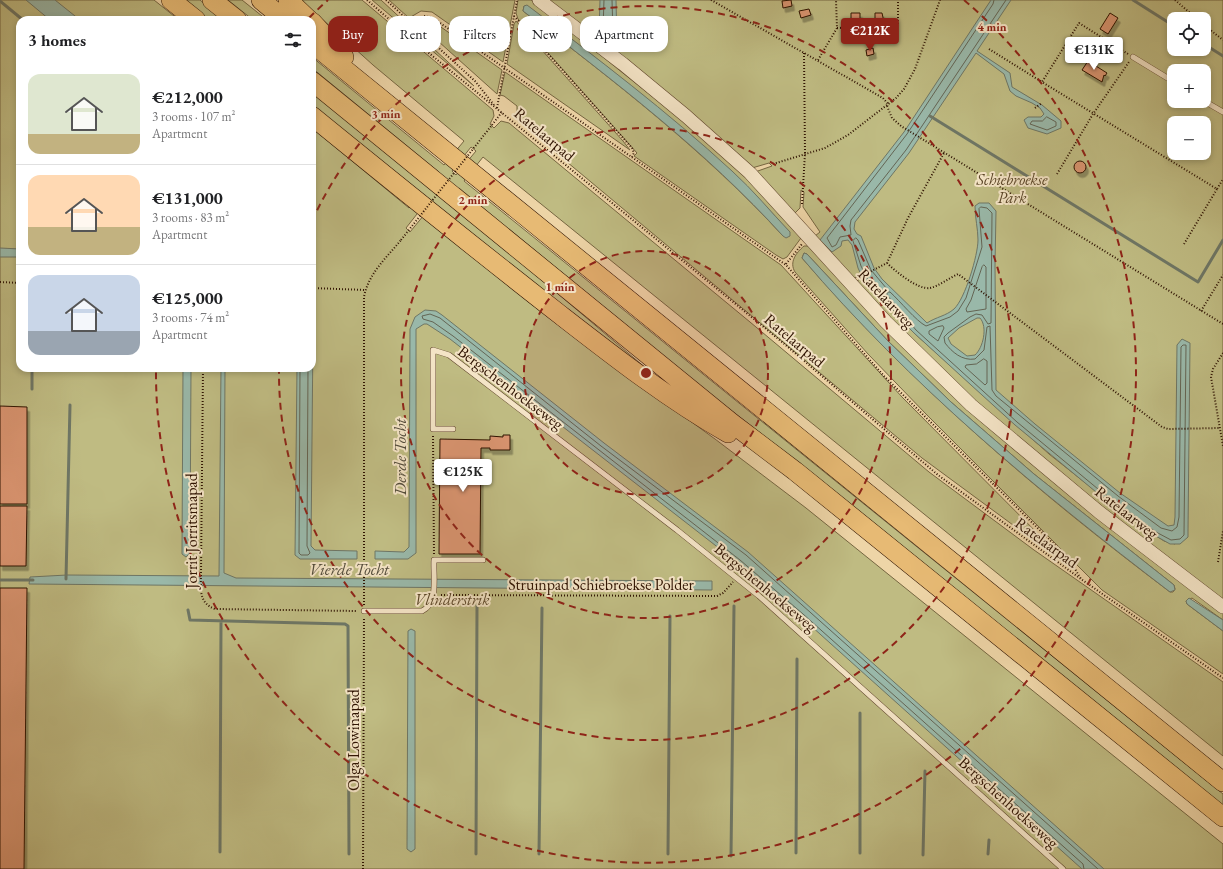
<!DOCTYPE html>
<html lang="en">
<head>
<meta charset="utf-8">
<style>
  :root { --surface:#fff; --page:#f2f2f2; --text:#202124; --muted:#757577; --line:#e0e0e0; --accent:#8f2418 }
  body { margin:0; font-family:"EB Garamond",serif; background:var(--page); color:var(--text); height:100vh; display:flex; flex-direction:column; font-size:15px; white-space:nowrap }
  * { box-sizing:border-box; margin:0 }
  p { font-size:13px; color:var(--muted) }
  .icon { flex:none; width:22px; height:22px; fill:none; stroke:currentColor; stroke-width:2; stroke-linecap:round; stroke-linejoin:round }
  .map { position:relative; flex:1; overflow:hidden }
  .panel { position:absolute; left:16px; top:16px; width:300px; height:356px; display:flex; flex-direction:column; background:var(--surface); border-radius:12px; box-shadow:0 2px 6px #0003 }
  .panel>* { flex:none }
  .hud { position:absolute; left:328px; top:16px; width:380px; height:36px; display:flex; gap:8px }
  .tools { position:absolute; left:1167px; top:12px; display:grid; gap:8px }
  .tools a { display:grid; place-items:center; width:44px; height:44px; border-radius:8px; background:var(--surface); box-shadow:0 2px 6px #0003; font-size:20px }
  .price { position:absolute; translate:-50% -34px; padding:0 9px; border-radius:4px; background:#fff; color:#222; font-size:13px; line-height:26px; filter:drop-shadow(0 1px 2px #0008) }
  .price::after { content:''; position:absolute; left:50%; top:24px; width:12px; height:9px; margin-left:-6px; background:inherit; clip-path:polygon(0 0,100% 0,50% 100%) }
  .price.current { background:var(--accent); color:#fff }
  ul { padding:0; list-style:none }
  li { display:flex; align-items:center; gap:12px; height:100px; padding:0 12px }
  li+li { border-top:1px solid var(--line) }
  li span { display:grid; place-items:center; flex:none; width:112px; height:80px; border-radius:12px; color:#555 }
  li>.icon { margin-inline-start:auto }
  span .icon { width:48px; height:48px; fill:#fffc; stroke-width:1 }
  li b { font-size:17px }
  h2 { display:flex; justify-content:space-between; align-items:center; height:48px; padding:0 12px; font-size:17px }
  .chip { padding:0 14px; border-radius:12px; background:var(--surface); box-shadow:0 2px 6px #0003; font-size:14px; line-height:36px }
  .chip.current { background:var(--accent); color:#fff }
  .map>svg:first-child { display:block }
</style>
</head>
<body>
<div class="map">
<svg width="1223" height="869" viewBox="0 0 1223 869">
  <defs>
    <filter id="shadow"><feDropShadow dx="2.5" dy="4.5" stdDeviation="0" flood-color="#0004"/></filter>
  </defs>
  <rect width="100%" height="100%" fill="#eed5a7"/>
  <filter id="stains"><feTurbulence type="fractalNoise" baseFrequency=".005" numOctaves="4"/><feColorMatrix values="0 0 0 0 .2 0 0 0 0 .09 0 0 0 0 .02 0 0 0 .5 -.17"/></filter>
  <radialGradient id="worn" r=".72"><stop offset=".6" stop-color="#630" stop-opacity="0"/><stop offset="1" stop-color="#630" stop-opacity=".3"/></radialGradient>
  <path fill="#bfbb82" stroke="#766641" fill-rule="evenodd" d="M0,0H154L179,20H20V368H312V128L409,208L421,194L312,105V91L428,185L439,172L312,68V57L444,165L464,141L373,65L301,0H362L493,110L494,116L490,124L494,128L501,121L509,123L750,322L929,472L1034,550L1223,682V756L483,157L464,181L1223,794V806L794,459L710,394L459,188L448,201L647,369L430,223L550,319L715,439L806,508L1223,844V869H0ZM471,147L476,151L456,175L452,171ZM428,200L433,204L410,232L406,228Z
    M182,0H200L224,20H207Z
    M228,0H242L267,20H253Z
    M372,0H381L474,86Z
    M389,0H515L503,62L432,12L421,11L409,18Z
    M518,0H531L701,135L751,181L801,238L787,257L783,259L776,255L634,156L637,153L518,19L516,13ZM524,6C562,31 598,59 633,88C689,133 743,179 790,233L783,236C705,151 614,81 523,11Z
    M548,0H1223V602L1182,572L974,401L855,282L862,278L883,297L902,321L914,333L1049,454L1131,519L1164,541L1175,544L1051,447L861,275L852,279L815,236L820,232L803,207L804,192L801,190L800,208L795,213L755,172L772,166L769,163L752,168ZM1174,19H1204V49H1174ZM1174,71H1204V101H1174ZM1174,123H1204V153H1174Z
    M423,19L431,20L502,70L497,94L419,24Z
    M516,21L623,141L630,150L507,64L514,24Z
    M505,72L781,265L902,397L1066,562L1070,567L922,458L543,142L517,118V106L504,96L500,95Z
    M804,246H811L859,301L1223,613V620L1192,598L1186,601L1187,604L1223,631V674L1102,590L926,414L868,354L795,272C789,262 796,253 804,246ZM804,253L807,254L888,341L951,402L1034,474L1174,585L1175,589L1173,592H1170C1037,492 911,384 802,258Z"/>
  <path fill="#99b8a9" stroke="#6e7665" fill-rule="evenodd" d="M26,0H55L80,20H50Z
    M600,0H616L617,44L614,43L599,31Z
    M991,0H1011L977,51L1010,73L1012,87L1042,105L1061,121V128L1047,134L1028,128L1024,120L1028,117H1041L1044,114L1040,108L1032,103L1016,96L1010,91L1004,74L976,53L909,153L855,222L854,229L857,234L861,236L874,268L882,279L927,323C936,317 946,316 954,309C965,299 978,255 978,240C978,229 975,218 975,206L979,203H989L996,211L995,266L996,390L1035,424L1120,493L1168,526L1174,525L1175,517L1177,345L1182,339L1190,343L1188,531V537L1180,544H1170L1154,535L1096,492L1015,425L960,375L914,333L902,321L883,297L864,281L858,268L852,245L848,240L842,241L841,246L832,252L820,240L904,132ZM977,318H980C988,327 983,348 975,355L967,356L951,344L948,338L959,328Z
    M527,5C597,58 668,112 732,171C753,190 771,212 790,232V236L786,238L783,236C706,151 614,81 523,11L524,6Z
    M312,219L314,228L311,546L315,550L357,551V559H300L295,555L297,368H312Z
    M0,248L20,249V257H0Z
    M804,253L807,254L888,341L951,402L1034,474L1174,585L1175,590L1170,592C1038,491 910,385 802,258Z
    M425,310L436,311L442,315L604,443L748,552L1104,869H1082L801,617L738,563L450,339L427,324H424L416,329V553L408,559H375V551L404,552L409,547L410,329L415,317Z
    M183,368H191L190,553L186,557L182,554Z
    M221,368H225L224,573L236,578L712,581V590L29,584L30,577L67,575L219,576Z
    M1189,598L1223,620V631L1187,604L1186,601Z
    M411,629L415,631V849L411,852L407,849L408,631Z"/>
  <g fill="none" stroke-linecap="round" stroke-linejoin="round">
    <path stroke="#646554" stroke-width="1" d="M604,0L603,29L611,35L613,33L612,0
      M994,0L993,4L907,134L827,238L832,247L836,245L840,237L851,235L850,226L851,220L906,150L1006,0
      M1047,117L1056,122V126L1047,130L1030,124L1032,121H1042Z
      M981,207L987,208L992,213L991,323L988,324L982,315L976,314L970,317L948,333L944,337L945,343C952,352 962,361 975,359L984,350L987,327L990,326L992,390L996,396L1118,496L1161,528L1172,531L1177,527L1179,517L1181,347L1183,345H1186L1184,535L1180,539L1171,540L1156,532L1098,489L1017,422L916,330L887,295V292H890C900,301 916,321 926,326L950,317L958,311L966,298L982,247L979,209Z
      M856,238L858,240L871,270L887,289L886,292L876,287L867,278L861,266L853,241Z
      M984,265L986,267V309L967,312L966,309L971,300L982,267Z
      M943,326L944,328L938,341L929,334V331L937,327Z
      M984,359L987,361V383L985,385L965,367L966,365L976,364Z
      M300,368L299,553L301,555H308L310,553L307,546L308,368
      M1084,869L1083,864L803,614L740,560L453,336L433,322L423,319L422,316L430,314L440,318L601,446L746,555L1098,869"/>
    <path stroke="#6e7665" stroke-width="3" d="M1133,0L1174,26
      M0,1L23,20
      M1204,44L1223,56
      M930,116L1198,282L1223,240
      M32,368V389
      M66,579L70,405
      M0,580H33
      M188,610L190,620L345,624L348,626L349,854
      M860,713V853
      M220,852L221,621
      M796,853L797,659
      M476,854L477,605
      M539,854L542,608
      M668,854L670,616
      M988,854L989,840
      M923,855L925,771
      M731,856L734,606"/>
  </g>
  <path fill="#d9946f" stroke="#2e1200" filter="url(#shadow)" d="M791,0L792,6L783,8L782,1Z
    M809,9L811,15L801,18L799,11Z
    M851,13H860V21H851Z
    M875,13H882L884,22H875Z
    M1110,13L1118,18L1108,34L1100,29Z
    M873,48L874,54L867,56L866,50Z
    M1088,61L1107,73L1105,76L1104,75L1102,82L1082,70Z
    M1074 167a6 6 0 1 1 12 0a6 6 0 1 1-12 0Z
    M0,406L27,407V504H0Z
    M503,435H510V450H490V448H481L480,554H439L440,439L490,440V436L503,437Z
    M0,506H27L26,566H0Z
    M0,588H27L24,869H0Z"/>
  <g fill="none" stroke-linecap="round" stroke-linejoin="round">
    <g stroke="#5e432a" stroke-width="6">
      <path id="service" d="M1133,57L1174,82
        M1204,101L1223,112
        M453,429H433V350L449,355L677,530L759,596L1063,869
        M364,611H422C439,603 433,576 434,560H483"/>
    </g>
    <g stroke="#5e432a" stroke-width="14">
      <path id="tertiary" d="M539,0L623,64L686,116L750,173L886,322L971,405L1099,512L1223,607"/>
    </g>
    <g stroke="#2e1200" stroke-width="20">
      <path id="motorway" d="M171,0L196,20
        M212,0L237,20
        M261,0L285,20
        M288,0L309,20
        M312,22L344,57
        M312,43L1223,782
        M312,81L733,424L795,471L1223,817
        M312,116C393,182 475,248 558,313C612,355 668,399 728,433"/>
    </g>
    <path stroke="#2e1200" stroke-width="2" stroke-dasharray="1 2" stroke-linecap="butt" d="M367,0L419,45L782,342L938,475L1081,579L1223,678
      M386,0L475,81L494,105
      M711,0L883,98L889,105
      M1175,0L1197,19
      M514,16L632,148L634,153L632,157
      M412,25L424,16L433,18L786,265L884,376L1069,559L1081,579
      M1204,25L1223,40
      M837,28L898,26V0
      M989,49L1042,82
      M1128,54L1079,23L1042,82L1217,189L1223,179
      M818,60L837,28L836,0
      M887,106L892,118L901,126L1223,324
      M497,108L517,0
      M1035,108L1042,103
      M492,125L502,112
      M773,164L825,148L848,135L896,98L904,89L915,69L940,0
      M1057,174L1093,114L1129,62
      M802,204L805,153L804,53
      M1184,244L1217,189
      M887,263C895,271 918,290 930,288C939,286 949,278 958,274L1162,427L1168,429L1220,428
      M786,264L802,244
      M860,277L887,263L908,218L944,153
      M0,282L20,283
      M312,288L365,290
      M1201,311L1223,275
      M1223,353L1213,369L1211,377L1223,446
      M203,368L201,573C201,588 198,603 215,609L357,611
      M433,436L434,554
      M1218,562L1223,531
      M441,595L717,596L723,593L733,582
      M364,605V297C368,274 387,257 401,240
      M363,869L364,617"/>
    <use href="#service" stroke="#f4e4c6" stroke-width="5"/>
    <use href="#tertiary" stroke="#f4e4c6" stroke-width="13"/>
    <use href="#motorway" stroke="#e7ba74" stroke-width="19"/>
    <path stroke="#2e1200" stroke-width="2" stroke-dasharray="1 2" stroke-linecap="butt" d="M401,240L492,125"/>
  </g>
  <circle cx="646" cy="373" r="122" fill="#8f2418" fill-opacity=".12"/>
  <g fill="none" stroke="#8f2418" stroke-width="2" stroke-dasharray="7 5">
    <circle cx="646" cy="373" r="122"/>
    <circle cx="646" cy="373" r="245"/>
    <path d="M312 221A367 367 0 1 1 279 370"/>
    <path d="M309 18A490 490 0 0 1 328 0M964 0A490 490 0 1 1 156 369"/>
  </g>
  <g text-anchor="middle" stroke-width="4" stroke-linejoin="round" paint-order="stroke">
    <g font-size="16" fill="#2e1200" stroke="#f4e4c6">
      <text transform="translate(545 134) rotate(40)" y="6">Ratelaarpad</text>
      <text transform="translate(887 298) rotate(47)" y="6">Ratelaarweg</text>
      <text transform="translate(795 340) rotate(40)" y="6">Ratelaarpad</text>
      <text transform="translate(511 387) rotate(37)" y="6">Bergschenhoekseweg</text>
      <text transform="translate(1127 512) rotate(38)" y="6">Ratelaarweg</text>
      <text transform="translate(191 531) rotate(-90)" y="6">Jorrit Jorritsmapad</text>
      <text transform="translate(1047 542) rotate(36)" y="6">Ratelaarpad</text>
      <text x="601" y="590">Struinpad Schiebroekse Polder</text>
      <text transform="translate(766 587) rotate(40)" y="6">Bergschenhoekseweg</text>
      <text transform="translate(353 740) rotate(-90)" y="6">Olga Lowinapad</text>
      <text transform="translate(1009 802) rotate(42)" y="6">Bergschenhoekseweg</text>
    </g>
    <g font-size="16" font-style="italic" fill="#5a4527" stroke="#f4e4c6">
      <text x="1012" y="185">Schiebroekse<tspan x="1012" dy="18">Park</tspan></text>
      <text x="452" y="605">Vlinderstrik</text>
    </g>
    <g font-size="17" font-style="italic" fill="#534c3b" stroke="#f4e4c6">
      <text transform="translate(400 457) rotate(-90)" y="6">Derde Tocht</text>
      <text x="349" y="575">Vierde Tocht</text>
    </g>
  </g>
  <circle cx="646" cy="373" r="6" fill="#8f2418" stroke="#f4e4c6" stroke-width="2"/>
  <g font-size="12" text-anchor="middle" font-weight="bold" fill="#8f2418" stroke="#f4e4c6" stroke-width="4" stroke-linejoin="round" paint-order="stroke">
    <text x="992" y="31">4 min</text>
    <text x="386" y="118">3 min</text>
    <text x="473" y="204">2 min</text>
    <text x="560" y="291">1 min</text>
  </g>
  <rect width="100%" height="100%" filter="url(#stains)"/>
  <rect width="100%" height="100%" fill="url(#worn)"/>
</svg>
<div class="tools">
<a><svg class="icon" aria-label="locate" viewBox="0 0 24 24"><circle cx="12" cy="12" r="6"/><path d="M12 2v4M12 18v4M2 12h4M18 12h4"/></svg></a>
<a>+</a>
<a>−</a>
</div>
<b class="price current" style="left:870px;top:52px">€212K</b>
<b class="price" style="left:1094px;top:71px">€131K</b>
<b class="price" style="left:463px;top:493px">€125K</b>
<div class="hud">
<a class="chip current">Buy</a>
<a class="chip">Rent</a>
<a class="chip">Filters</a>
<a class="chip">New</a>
<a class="chip">Apartment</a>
</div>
<section class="panel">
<h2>3 homes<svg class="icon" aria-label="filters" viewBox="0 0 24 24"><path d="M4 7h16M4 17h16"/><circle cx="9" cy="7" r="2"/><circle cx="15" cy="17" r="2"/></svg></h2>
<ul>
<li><span style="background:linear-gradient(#dfe7d0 75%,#c2b280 0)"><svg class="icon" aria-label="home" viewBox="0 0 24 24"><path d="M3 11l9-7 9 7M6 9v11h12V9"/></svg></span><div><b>€212,000</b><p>3 rooms · 107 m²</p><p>Apartment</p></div></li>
<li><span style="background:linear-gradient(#ffd9b3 65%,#c2b280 0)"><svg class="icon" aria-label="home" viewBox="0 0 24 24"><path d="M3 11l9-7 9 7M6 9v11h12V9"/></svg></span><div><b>€131,000</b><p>3 rooms · 83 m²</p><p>Apartment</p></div></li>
<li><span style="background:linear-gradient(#c9d6e8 70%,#9aa5b1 0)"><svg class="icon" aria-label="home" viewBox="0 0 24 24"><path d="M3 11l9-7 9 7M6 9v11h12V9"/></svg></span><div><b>€125,000</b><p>3 rooms · 74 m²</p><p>Apartment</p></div></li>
</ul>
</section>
</div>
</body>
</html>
